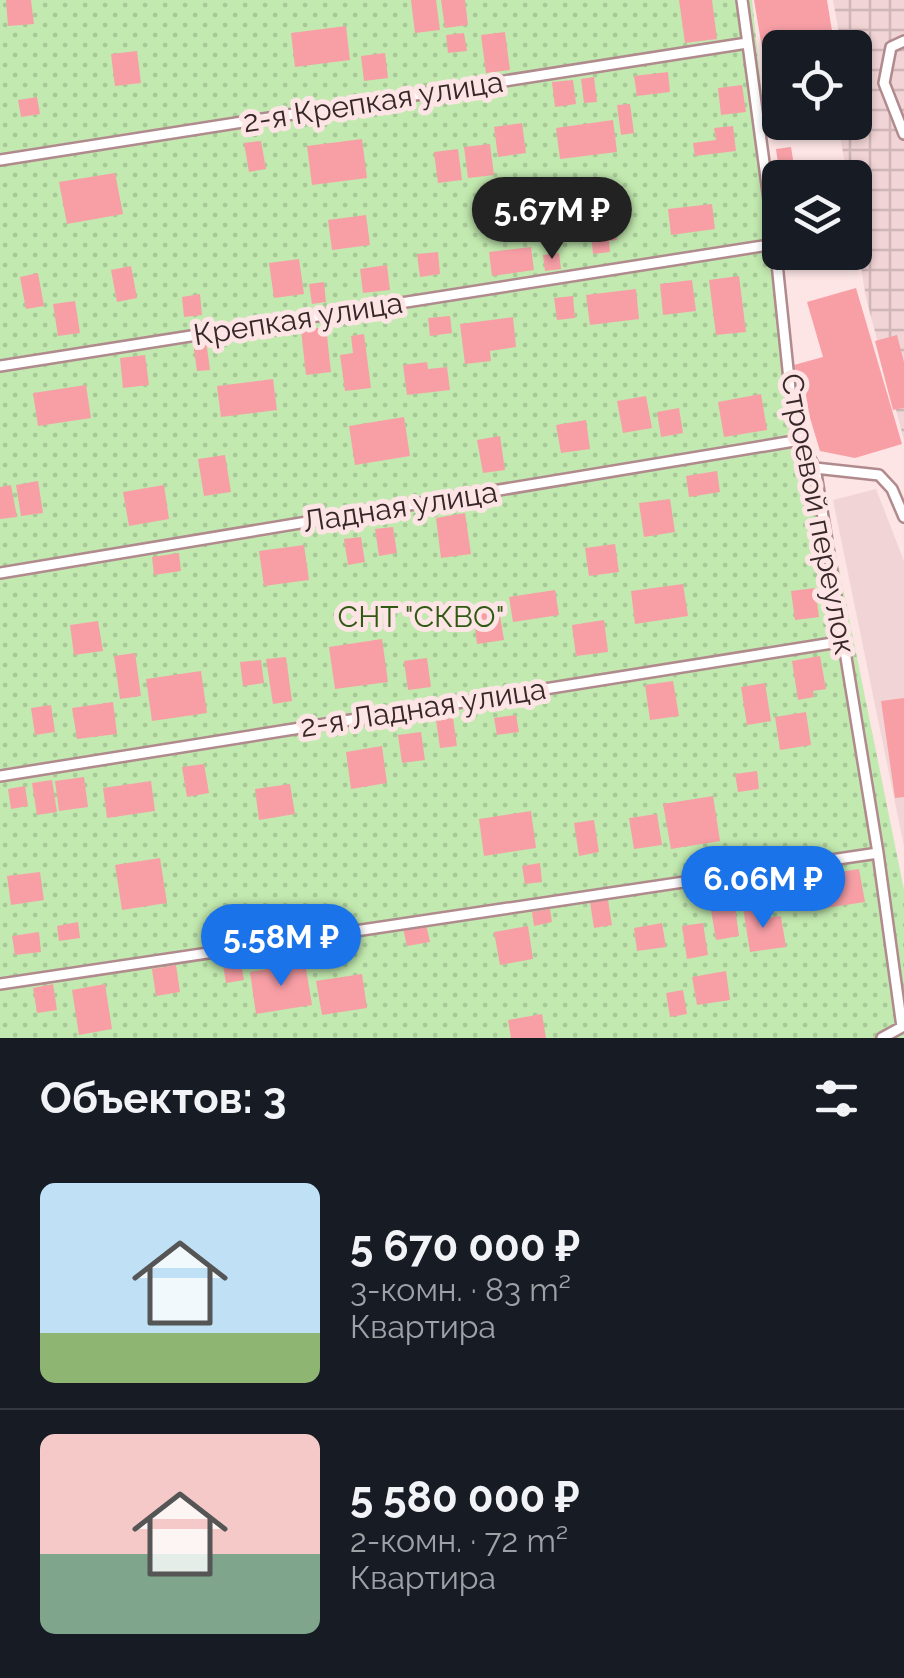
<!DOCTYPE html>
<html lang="ru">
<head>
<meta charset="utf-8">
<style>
  :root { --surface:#171b24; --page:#242831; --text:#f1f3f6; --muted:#9ea1a6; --line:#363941; --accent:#1a73e8 }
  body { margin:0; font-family:Raleway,sans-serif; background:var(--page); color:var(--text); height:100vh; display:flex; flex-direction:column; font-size:38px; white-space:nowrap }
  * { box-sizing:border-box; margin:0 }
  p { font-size:32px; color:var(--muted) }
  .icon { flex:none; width:55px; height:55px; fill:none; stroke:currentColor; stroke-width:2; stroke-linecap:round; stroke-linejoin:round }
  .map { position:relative; height:1038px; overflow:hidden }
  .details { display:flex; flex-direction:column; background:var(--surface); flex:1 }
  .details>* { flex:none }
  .buttons { position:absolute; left:762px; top:30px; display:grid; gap:20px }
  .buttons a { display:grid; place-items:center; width:110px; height:110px; border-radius:15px; background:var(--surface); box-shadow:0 2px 8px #0004; font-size:50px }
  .price { position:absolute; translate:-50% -85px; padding:0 22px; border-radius:35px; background:var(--accent); color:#fff; font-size:32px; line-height:65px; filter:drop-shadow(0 2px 5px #0008) }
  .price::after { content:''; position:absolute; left:50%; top:60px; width:30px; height:22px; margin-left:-15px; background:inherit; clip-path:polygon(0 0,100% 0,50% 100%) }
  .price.selected { background:#222; color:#fff }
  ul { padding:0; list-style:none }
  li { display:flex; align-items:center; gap:30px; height:250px; padding:0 40px }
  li+li { border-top:2px solid var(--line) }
  li span { display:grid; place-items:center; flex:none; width:280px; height:200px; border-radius:15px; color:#555 }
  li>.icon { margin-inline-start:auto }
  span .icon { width:120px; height:120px; fill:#fffc; stroke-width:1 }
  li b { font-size:42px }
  h2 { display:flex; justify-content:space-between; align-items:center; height:120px; padding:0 40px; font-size:42px }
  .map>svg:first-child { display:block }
</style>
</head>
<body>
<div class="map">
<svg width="904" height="1038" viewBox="0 0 904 1038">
  <defs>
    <pattern id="industrial-grid" width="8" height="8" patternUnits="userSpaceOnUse" patternTransform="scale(2.5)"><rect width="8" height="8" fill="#f1d4d5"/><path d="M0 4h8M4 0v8" fill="none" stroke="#cfb6b7"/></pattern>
    <pattern id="grass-dots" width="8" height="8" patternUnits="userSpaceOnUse" patternTransform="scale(2.5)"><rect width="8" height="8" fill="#c2e9af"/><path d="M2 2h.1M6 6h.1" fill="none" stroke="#a7c897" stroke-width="1.8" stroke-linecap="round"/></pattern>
  </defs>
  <rect width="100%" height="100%" fill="#fde4e5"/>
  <path fill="#f1d4d5" d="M876,489L904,561V846L833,500Z"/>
  <path fill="url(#industrial-grid)" d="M833,0H904V440L866,298L855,230V178L847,177L838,123L855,122V48L826,47L824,37L839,33Z"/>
  <path fill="url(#grass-dots)" d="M0,0H752L796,419L820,474L904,890V1038H0Z"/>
  <path fill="#f89fa6" d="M6,0H31L34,24L8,26Z
    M411,0H436L440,30L415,33Z
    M441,0H465L468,25L445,28Z
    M679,0H712L717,39L685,43Z
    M754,0H827L833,37L762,48Z
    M346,26L350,60L295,67L291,33Z
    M505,32L510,70L486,73L481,35Z
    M464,33L467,51L448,53L446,35Z
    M137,51L141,83L115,86L111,54Z
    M385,53L388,78L364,81L361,56Z
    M668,72L670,92L637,96L634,76Z
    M594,77L597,102L584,103L581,79Z
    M573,80L576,104L555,107L552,82Z
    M742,85L746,112L721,115L718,88Z
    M37,97L40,114L21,117L18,100Z
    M630,104L634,133L621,135L617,105Z
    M613,120L617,152L560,159L556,128Z
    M522,123L526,153L498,157L494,127Z
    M733,126L736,151L695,156L693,143L716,140L714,128Z
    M362,139L367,178L312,185L307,146Z
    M261,141L266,169L249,172L244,143Z
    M490,144L494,175L468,178L464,147Z
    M791,147L796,178H780L776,149Z
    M458,149L462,180L438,183L434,152Z
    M115,173L123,214L67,224L59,182Z
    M562,197L566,227L531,231L527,201Z
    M712,204L715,229L671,235L668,209Z
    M366,215L370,245L332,250L328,220Z
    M615,227L617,240L609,241L610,252L593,254L591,230Z
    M531,247L534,270L492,276L489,252Z
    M438,252L440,274L420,277L417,254Z
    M559,253L561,269L545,271L543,255Z
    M299,259L304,294L274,298L269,263Z
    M387,265L390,290L363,293L360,269Z
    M131,266L137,298L117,302L111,270Z
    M38,273L44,306L26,309L20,277Z
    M739,276L746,332L716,335L709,280Z
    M692,280L696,311L663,315L660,284Z
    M324,282L326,302L312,304L309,284Z
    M856,288L902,444L855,458L820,451L794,365L823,357L807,302Z
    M636,289L639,319L590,325L586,295Z
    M200,294L202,315L184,317L182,297Z
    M573,296L575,318L557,320L554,298Z
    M75,301L80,333L58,336L53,304Z
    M450,316L452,333L430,336L428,318Z
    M513,317L516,347L490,351L491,361L465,364L460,324Z
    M326,327L331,372L306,375L301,330Z
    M364,334L371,388L345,391L340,355L353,353L351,336Z
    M897,335L904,362V408L893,410L875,341Z
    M206,340L210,370L197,371L193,342Z
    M145,355L149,385L123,388L120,358Z
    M427,362L428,369L447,367L450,390L407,395L403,365Z
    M273,379L277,410L221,417L217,386Z
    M86,385L91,418L38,426L33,393Z
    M761,394L767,430L724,437L718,402Z
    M646,396L652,428L623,433L617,401Z
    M679,408L683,433L661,437L657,412Z
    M404,417L410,456L355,465L349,426Z
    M586,420L590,449L561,453L556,425Z
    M500,436L505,470L483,473L477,440Z
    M225,455L231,492L204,496L198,459Z
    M717,471L720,492L689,497L686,476Z
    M38,481L43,513L21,516L16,485Z
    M11,485L17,517L0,519V487Z
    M164,485L169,519L129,526L123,492Z
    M670,499L675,532L644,537L639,503Z
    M465,513L471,554L441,558L436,518Z
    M393,527L397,553L379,556L375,529Z
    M361,537L365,562L348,565L344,539Z
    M615,544L619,572L589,576L585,548Z
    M304,545L309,580L264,586L259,551Z
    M179,553L181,571L154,575L152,557Z
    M683,584L688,616L635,624L631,591Z
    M815,588L819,617L795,620L791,591Z
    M555,590L559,615L513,622L509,597Z
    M499,609L504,640L477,644L473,613Z
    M604,620L608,652L576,656L572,625Z
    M98,621L103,651L74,655L70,625Z
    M382,639L388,682L335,689L329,647Z
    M135,653L141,696L120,699L114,656Z
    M820,656L826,689L813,691L814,697L798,700L792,661Z
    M286,657L292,701L273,704L266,659Z
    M427,658L431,687L408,690L404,661Z
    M261,660L264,683L243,686L240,662Z
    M201,671L207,713L152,721L146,679Z
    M673,681L679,716L650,720L645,685Z
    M765,683L771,721L747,725L741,687Z
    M904,698V797L895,798L881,701Z
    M113,702L117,734L77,739L72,708Z
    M51,705L55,732L35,735L31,708Z
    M806,712L811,745L780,750L775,717Z
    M516,715L519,732L497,735L494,718Z
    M453,718L457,746L440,748L436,720Z
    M421,732L425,760L402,763L398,735Z
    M382,746L387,783L351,789L346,752Z
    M204,764L209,793L187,797L182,767Z
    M757,771L759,789L738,792L735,774Z
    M84,777L88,807L59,811L55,781Z
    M52,780L57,812L37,815L32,783Z
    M151,781L155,811L107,818L103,788Z
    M290,784L295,814L259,820L255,789Z
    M25,786L28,806L11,809L8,789Z
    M713,796L720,841L671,849L663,804Z
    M531,811L536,848L484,856L479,819Z
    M657,814L662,845L634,849L629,818Z
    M594,820L599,852L579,856L574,823Z
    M160,858L167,903L122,910L115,865Z
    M540,863L542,882L525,884L522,866Z
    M859,869L865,902L825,908L820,875Z
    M40,872L44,900L11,905L7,876Z
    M791,872L797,907L779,910L773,875Z
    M608,900L612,925L594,928L590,902Z
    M734,900L739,936L716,940L710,904Z
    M759,906L761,919L781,916L786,947L750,952L743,908Z
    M550,909L552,922L534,926L532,912Z
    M78,922L80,938L59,941L57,926Z
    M662,923L666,947L637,951L634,928Z
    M703,923L708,955L687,959L682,926Z
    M426,924L430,942L407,946L403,928Z
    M528,926L533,959L500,965L494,932Z
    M39,932L41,952L15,955L12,936Z
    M240,957L244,980L226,983L222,959Z
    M305,963L312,1005L256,1014L250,972Z
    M176,965L180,992L156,996L152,969Z
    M726,971L730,1000L697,1005L692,977Z
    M362,974L367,1008L322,1015L316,981Z
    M53,984L57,1010L37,1013L33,988Z
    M105,984L112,1029L79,1035L72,990Z
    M683,990L687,1014L670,1017L666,993Z
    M542,1014L546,1038H511L508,1020Z"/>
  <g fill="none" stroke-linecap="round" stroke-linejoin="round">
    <g stroke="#b08a8d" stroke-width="14">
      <path id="service" d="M742,0L775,244L793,418L800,440L815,468L878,853L902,1027L882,1038
        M904,41L891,47L884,83L904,134
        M0,160L747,43
        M0,366L775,244
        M815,468L879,475L892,489L904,517
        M0,573L800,440
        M0,776L845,641
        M0,984L878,853"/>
    </g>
    <use href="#service" stroke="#fff" stroke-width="9"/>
  </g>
  <g text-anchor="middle" stroke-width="10" stroke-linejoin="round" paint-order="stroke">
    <g font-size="30" fill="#372728" stroke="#fde4e5">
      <text transform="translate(373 102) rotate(-9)" y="10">2-я Крепкая улица</text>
      <text transform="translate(298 319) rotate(-9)" y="10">Крепкая улица</text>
      <text transform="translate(400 507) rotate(-9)" y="10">Ладная улица</text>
      <text transform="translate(818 514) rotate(79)" y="10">Строевой переулок</text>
      <text transform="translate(423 708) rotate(-9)" y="10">2-я Ладная улица</text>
    </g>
    <g font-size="30" fill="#305a14" stroke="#fde4e5">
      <text x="421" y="627">СНТ "СКВО"</text>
    </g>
  </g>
</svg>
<div class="buttons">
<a><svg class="icon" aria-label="locate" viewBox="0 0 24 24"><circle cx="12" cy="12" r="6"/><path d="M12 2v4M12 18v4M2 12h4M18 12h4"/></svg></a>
<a><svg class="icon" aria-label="layers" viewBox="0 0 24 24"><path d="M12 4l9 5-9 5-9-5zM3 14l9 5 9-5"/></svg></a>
</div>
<b class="price selected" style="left:552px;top:262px">5.67M ₽</b>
<b class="price" style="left:763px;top:931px">6.06M ₽</b>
<b class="price" style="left:281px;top:989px">5.58M ₽</b>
</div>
<section class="details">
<h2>Объектов: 3<svg class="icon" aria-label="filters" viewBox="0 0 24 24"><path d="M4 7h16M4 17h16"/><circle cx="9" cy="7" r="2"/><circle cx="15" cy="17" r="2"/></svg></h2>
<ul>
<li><span style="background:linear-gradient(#bfe0f5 75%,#8fb573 0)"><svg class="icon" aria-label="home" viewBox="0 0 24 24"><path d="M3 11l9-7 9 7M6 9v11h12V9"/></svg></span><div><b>5 670 000 ₽</b><p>3-комн. · 83 m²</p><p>Квартира</p></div></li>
<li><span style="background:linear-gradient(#f6c9c9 60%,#7fa58c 0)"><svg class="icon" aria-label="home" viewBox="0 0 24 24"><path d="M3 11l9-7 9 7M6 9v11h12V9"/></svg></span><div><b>5 580 000 ₽</b><p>2-комн. · 72 m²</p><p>Квартира</p></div></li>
</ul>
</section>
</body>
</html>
